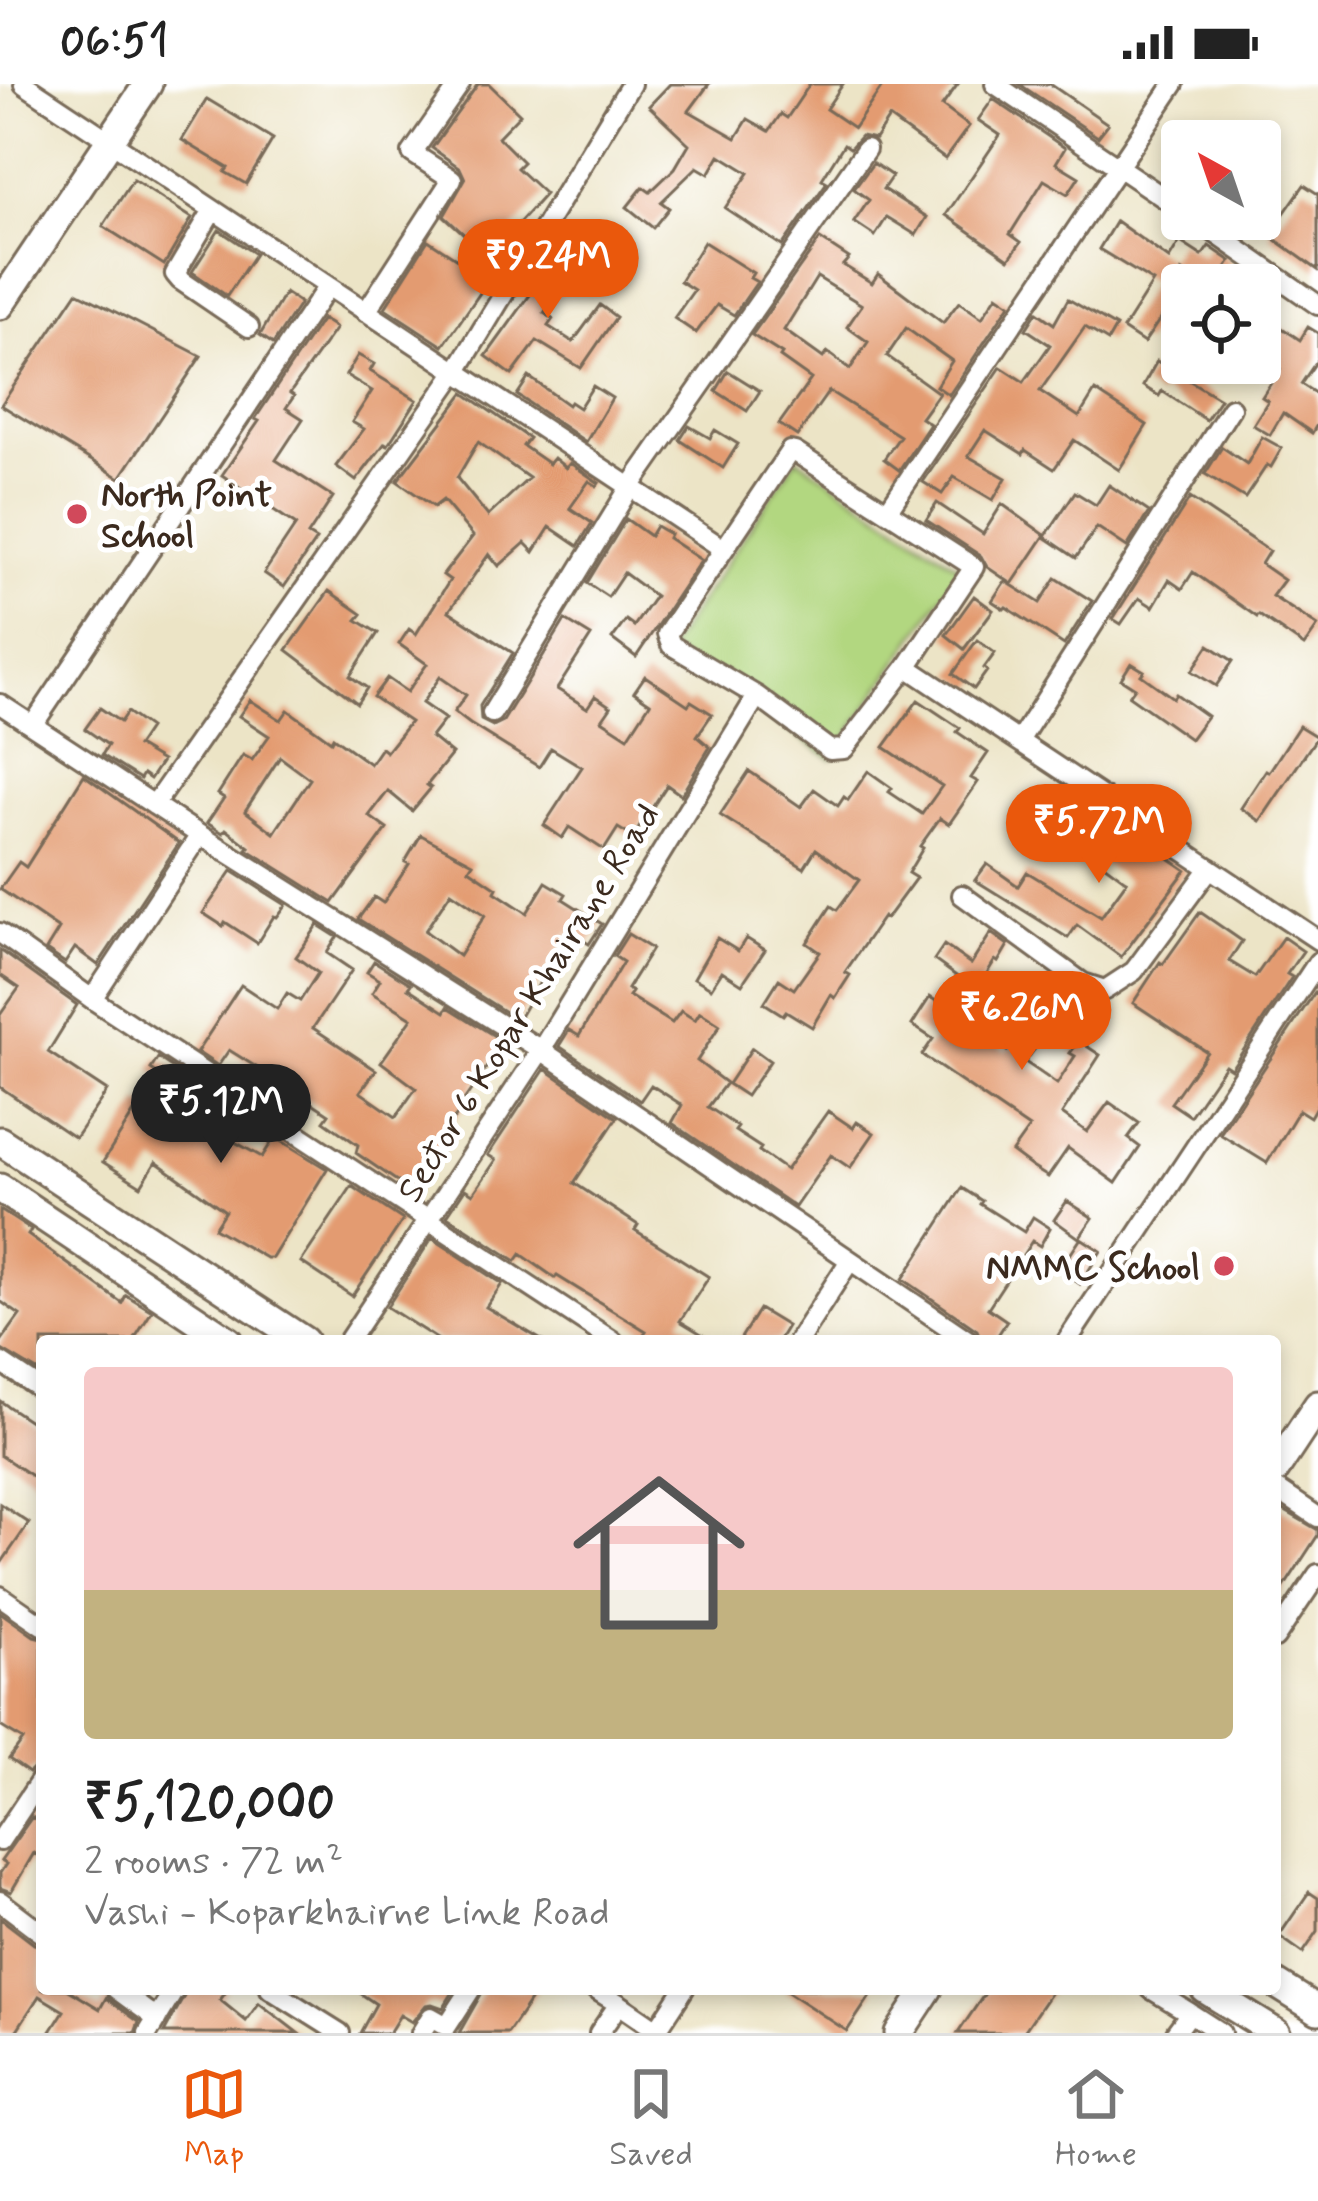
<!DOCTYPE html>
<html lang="en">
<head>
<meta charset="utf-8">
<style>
  :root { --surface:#fff; --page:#f6f6f6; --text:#222; --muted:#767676; --line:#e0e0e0; --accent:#ea580c }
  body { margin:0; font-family:Mynerve,sans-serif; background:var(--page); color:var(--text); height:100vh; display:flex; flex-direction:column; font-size:45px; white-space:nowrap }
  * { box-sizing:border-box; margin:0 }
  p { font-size:39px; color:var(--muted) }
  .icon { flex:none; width:66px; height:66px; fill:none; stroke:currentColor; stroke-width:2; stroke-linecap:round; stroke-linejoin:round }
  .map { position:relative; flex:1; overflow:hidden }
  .details { position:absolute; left:36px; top:1251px; width:1245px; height:660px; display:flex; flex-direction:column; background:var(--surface); border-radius:12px; box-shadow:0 6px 18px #0003 }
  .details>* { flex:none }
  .needle { width:78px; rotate:320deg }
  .tools { position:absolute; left:1161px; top:36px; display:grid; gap:24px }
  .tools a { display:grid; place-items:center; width:120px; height:120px; border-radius:12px; background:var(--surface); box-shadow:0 6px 18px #0003; font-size:60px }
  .price { position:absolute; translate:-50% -102px; padding:0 27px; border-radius:42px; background:var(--accent); color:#fff; font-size:39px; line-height:78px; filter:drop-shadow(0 3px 6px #0008) }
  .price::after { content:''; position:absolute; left:50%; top:72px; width:36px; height:27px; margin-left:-18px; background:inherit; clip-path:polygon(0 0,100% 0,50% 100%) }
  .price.on { background:#222; color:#fff }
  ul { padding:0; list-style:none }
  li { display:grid; align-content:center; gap:24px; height:636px; padding:0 48px }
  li+li { border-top:3px solid var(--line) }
  li span { display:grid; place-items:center; height:372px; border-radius:12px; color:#555 }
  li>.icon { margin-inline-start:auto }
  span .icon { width:216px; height:216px; fill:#fffc; stroke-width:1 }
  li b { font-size:51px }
  .status { display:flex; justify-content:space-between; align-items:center; height:84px; padding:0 60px; background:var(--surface); direction:ltr }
  .status svg { height:33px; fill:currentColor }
  .dock { display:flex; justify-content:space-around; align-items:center; height:168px; border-top:3px solid var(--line); background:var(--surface); font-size:33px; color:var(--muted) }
  .dock a { display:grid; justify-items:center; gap:6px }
  .dock .on { color:var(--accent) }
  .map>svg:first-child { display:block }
</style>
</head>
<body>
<div class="status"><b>06:51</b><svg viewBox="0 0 49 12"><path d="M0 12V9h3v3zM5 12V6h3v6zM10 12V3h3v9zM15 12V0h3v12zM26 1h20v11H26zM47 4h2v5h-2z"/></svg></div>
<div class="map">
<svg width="1318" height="1949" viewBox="0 0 1318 1949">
  <rect width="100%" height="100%" fill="#fff"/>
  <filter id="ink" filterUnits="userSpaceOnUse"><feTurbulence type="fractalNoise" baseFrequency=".00833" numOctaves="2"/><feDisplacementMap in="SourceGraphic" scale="24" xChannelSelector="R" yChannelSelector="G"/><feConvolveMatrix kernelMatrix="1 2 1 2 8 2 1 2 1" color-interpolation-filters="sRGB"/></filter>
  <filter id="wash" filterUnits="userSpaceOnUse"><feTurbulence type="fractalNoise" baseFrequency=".004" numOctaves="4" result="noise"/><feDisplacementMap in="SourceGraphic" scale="48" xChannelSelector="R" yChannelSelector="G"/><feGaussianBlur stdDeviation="2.7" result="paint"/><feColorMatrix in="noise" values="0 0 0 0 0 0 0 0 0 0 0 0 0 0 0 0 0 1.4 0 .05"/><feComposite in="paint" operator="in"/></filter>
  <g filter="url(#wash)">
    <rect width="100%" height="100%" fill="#ece4c6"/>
    <path fill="#b2d780" stroke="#76804f" stroke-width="3" d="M797,374L961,484L832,675L668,565Z"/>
    <g id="blocks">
      <path fill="#e39b71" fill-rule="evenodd" d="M478,0H489L520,30L498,53L523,78L517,84L545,110L510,149L518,155L499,182L444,132L465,95L460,84L432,64Z
        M670,0H709L689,27L736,54L748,35L769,47L781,30L787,34L810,0H843L826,25L854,44L884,0H958L942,22L969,42L945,75L889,34L875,55L861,52L850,64L844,60L822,95L827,98L782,162L725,124L749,89L720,71L709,90L697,83L661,118L669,124L653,144L627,123L643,103L650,108L675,84L689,60L649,22Z
        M1019,0H1050L1108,40L1098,53Z
        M207,15L273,55L246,100L225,88L228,84L182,56Z
        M993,15L1065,64L1056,79L1079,93L1068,110L1044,96L1010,150L1021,158L1009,175L946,131L1000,51L978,36Z
        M873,79L892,92L883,105L927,133L916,151L887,133L875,152L854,138L869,116L854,105Z
        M133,96L192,134L164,181L103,142Z
        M1304,101L1318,110V186L1269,151Z
        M1116,137L1169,175L1182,154V159L1202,172L1209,162L1231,177L1215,201H1203L1182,188V244L1162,232L1144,259L1123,245L1153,198L1099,165Z
        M219,146L255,170L227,212L192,188Z
        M820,155L849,174L843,181L872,199L878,190L943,239L959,218L982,234L997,211L1010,220L949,311L936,302L952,277L906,244L887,272L939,309L921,334L930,340L899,386L884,375L900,352L829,307L797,352L779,340L811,295L780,273L782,270L752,251ZM817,193L862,221L847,243L868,258L850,285L827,268L823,274L784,246Z
        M428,156L489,196L443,262L385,224Z
        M704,158L753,189L750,194L757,198L734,231L717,221L696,249L674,234L694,206L680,197Z
        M560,159L581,174L544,229L553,235L548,242L573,258L600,221L616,233L581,284L537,257L512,291L486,272L535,204L531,202Z
        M77,208L201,272L120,394L1,321Z
        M285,209L300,219L273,260L260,251Z
        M1068,215L1116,243L1108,257L1085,243L1040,307L1079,333L1095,307L1147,341L1119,386L1074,356L1054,385L1025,366L1023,370L985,346L968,372L1006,394L993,416L954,393L942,410L923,398L1001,283L1024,298L1050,261L1026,245L1037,228L1054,240Z
        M322,235L336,244L290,309L294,312L286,324L303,335L276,376L333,413L308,451L316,456L284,503L264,489L296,441L222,391L259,337L255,335Z
        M1276,240L1300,256L1308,243L1318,249V275L1301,300L1318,311V339L1312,349L1283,329L1270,351L1253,341L1268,317L1262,313L1280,285L1260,272V265Z
        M358,271L374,280L370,287L417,316L388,361L385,359L356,397L336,382L364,345L352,338L372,307L346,291Z
        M1157,277L1220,315L1206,336L1162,307L1159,312L1143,302Z
        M728,287L760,307L747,327L716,307Z
        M529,293L568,321L570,318L579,324L593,302L612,314L586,358L517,311Z
        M464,309L529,354L523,362L549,380L554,374L566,384L570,379L599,399L597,402L589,397L570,424L592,439L578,462L550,443L534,468L525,459L499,482L489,470L449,527L513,569L480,622L481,636L493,642L503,637L565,536L591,552L557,605L587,624L595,612L611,623L602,636L628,653L650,619L634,608L645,592L688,621L691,617L712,630L697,652L710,663L681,711L667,701L633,753L618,744L604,766L569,743L562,754L544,741L582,683L551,664L539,683L470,640L454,628L466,611L440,593L422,619L445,635L431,653L452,670L427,701L431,704L412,727L388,707L369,732L387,745L333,819L247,765L249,763L226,745L223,749L207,739L224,714L218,710L243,671L252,676L269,652L239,632L250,616L281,636L288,626L331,657L333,653L370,680L381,664L386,668L410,638L373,613L387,594L407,608L427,580L399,560L409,545L416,550L450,496L443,491L473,452L443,416L434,423L397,397ZM478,358L529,394L488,432L457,394ZM280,673L310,695L274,749L245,727Z
        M689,342L710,354L715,346L738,360L723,384L680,356Z
        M1262,353L1282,364L1271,383L1267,381L1245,414L1205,390L1222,363L1247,380Z
        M1109,401L1149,428L1127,463L1097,443L1076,474L1045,453L1075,408L1096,421Z
        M1190,414L1269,467L1261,480L1284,496L1272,512L1318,542L1304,562L1259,531L1257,533L1193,488L1182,505L1169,496L1153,523L1139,514L1121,540L1113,535Z
        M937,419L983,450L1002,420L1045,451L1012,500L987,483L981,472L926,436Z
        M626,435L650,452L656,442L670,450L668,454L701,476L636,573L612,555L626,536L634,542L655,512L624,489L608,513L587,499Z
        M1056,494L1092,517L1064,561L1006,523L1004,525L992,517L1005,497L1040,519Z
        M329,507L362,530L357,536L378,549L350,592L367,604L357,619L287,566Z
        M974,512L993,526L964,565L946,551Z
        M977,556L995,569L984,584L987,587L974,605L953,590Z
        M1209,561L1233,577L1216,602L1192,587Z
        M1131,579L1144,587L1141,591L1173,614L1176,610L1207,632L1190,655L1129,612L1135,604L1121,595Z
        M918,616L960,644L957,648L988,669L971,694L978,698L949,740L940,734L920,762L923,764L908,789L916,794L886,835L883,833L845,888L850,891L835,914L831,911L812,943L786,927L783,931L764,919L779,895L794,905L820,868L807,859L831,822L837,826L859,796L816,765L804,784L720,731L749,687L801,723L814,705L838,722L844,713L848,716L868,687L892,704L889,708L922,730L942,702L884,663Z
        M100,624L120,638L127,628L149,644L137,662L162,677L150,695L143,690L140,695L102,671L108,661L85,645Z
        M1299,642L1317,653L1260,737L1241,724L1266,686L1269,688Z
        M84,691L179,759L98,881L75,864L65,879L46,866L59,845L0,805L19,778L26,783Z
        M1094,723L1186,786L1121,873L1077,841L1068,854L975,796L987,780L1018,802L1027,788L1101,833L1127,797L1070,755Z
        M421,751L473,779L469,785L497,804L495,808L527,829L546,798L566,810L563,815L602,840L589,860L569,848L518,936L358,835L374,813L383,819L409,780L405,778ZM451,808L485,831L459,872L425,847Z
        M232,787L286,821L277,833L274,832L257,859L225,838L223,842L203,829Z
        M1200,828L1242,857L1229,877L1255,893L1283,853L1303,867L1287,890L1292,893L1231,985L1225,981L1190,1032L1171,1019L1207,968L1133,919L1160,878L1163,880Z
        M318,841L337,853L327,869L352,886L313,944L376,986L360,1008L396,1033L416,1004L381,978L412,934L372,909L380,896L367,888L374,877L411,900L408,904L445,928L448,923L504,958L462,1019L465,1022L446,1044L454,1049L413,1108L356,1069L358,1061L324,1037L329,1030L302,1012L297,1019L276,1005L280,998L229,966L218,982L197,968L241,901L277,925L287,909L300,917L318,889L296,873Z
        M991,849L1008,861L998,878L995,876L959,935L1007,967L1028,935L1010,923L1023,903L1045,917L1041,923L1056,936L1025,978L1057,1000L1075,972L1070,969L1079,957L1100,971L1062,1030L1087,1048L1109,1018L1139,1039L1128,1054L1140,1063L1116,1099L1068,1064L1048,1093L1032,1083L1012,1068L1029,1044L922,971L933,955L912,941L930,913L942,921L959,894L934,876L944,861L971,880Z
        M628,850L652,865L627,905L632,908L629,912L672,939L681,927L695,936L700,928L720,941L697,977L726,999L708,1023L738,1043L735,1047L761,1064L759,1067L786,1086L828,1027L853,1044L857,1038L874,1049L850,1084L831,1071L795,1123L672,1039L682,1021L651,1001L640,1017L559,962L569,946L579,952L623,878L614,872Z
        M717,854L738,867L746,854L765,866L742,900L722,887L711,904L694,894Z
        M0,866L77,921L48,968L107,1007L75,1054L0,1003V931L19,904L0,891Z
        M1315,908L1318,910V1019L1310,1033L1299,1026L1267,1079L1220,1050Z
        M752,964L770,977L746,1012L728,1000Z
        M158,974L249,1034L233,1057L262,1073L275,1053L327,1085L272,1174H266L214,1144L225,1127L156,1078L141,1102L103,1078L140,1019L188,1048L205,1021L151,985Z
        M545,985L617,1034L574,1099L638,1141L635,1146L709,1193L680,1237L713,1257H654L644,1250L646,1247L557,1192L555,1194L521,1170L516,1177L447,1132L465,1105L473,1110L496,1076L488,1071Z
        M352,1102L403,1136L352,1212L301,1178Z
        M962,1104L982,1117L980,1120L1024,1148L1033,1133L1050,1144L1040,1162L1032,1157L988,1224L1007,1237L994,1257H982L977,1246L903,1195Z
        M1067,1117L1093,1134L1079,1154L1054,1136Z
        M0,1126L31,1146L28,1151L122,1219L126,1211L152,1227L133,1257H42V1290L0,1265V1259L20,1231L0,1217Z
        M432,1154L502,1200L486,1223L543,1257H440L387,1223Z
        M1081,1154L1101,1167L1080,1200L1060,1186Z
        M759,1225L787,1242L778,1257H739Z
        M0,1317L42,1345V1399L0,1371Z
        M0,1420L29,1439L0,1481Z
        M1280,1424L1318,1446V1451L1275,1517V1431Z
        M0,1528L34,1552L42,1554V1681L35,1683L29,1689L9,1675L23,1656L0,1642Z
        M32,1733L42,1740V1762L37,1771L34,1769L11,1808L0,1804V1789L6,1780L1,1777Z
        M1309,1808L1318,1814V1847L1303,1869L1279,1852Z
        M0,1834L34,1860L42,1862V1905H67L100,1925L106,1914L139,1938L135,1949H50L64,1927L39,1912L15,1949H0Z
        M188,1905H228L220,1916L246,1937L259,1919L298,1949H164Z
        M354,1905H455L443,1924L432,1920L426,1921L412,1938L400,1931L389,1949H360L376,1920Z
        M484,1905H538L508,1949H459Z
        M783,1905H875L847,1947Z
        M988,1905H1053L1023,1949H958Z"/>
    </g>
  </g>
  <g filter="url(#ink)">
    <use href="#blocks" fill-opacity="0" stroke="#796b59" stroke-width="3"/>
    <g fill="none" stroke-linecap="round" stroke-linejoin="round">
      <g stroke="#796b59" stroke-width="24">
        <path id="street" d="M24,0L722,464
          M995,0L1182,126
          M213,126L175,190L180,196L249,243
          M1195,135L1318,221
          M366,228L452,95L412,69L460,0
          M790,367L795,368L974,483L907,583L844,665L830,666L757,612L671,561L667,550Z
          M888,426L1174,0
          M907,583L1318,856
          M0,620L200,751L541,966L969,1257
          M492,629L630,403L866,65
          M33,641L328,202
          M1019,657L1231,324
          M154,721L457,287L631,0
          M962,811L1083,899L1105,906L1134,887L1210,784
          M0,849L92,915L613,1257
          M92,915L200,751
          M348,1257L541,966L757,612
          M798,1257L849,1178
          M1067,1257L1318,878
          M0,1278L42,1306
          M1275,1404L1318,1433
          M0,1512L42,1541
          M1275,1554L1318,1490
          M0,1757L42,1694
          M0,1817L42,1849
          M116,1905L157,1935
          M270,1905L340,1949
          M595,1905L619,1920L599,1949
          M1151,1905L1190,1929L1176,1948
          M619,1920L657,1946L684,1905
          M1190,1929L1221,1949
          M148,1949L175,1905
          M421,1949L431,1933L447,1942L471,1905"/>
      </g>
      <g stroke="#796b59" stroke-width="33">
        <path id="secondary" d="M0,221L148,0
          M0,1057L304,1257
          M0,1104L229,1257
          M1275,1386L1318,1321
          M1275,1899L1318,1926
          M1205,1905L1276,1949
          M899,1949L928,1905"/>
      </g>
      <use href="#street" stroke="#fff" stroke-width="18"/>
      <use href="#secondary" stroke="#fff" stroke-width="27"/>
    </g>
  </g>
  <g fill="#d1495b" stroke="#fff" stroke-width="4.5">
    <circle cx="77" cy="430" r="12"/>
    <circle cx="1224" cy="1182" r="12"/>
  </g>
  <g text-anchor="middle" stroke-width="10" stroke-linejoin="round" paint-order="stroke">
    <g font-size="36" font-weight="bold" fill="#3b2a1e" stroke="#fff" text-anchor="start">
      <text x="101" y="422">North Point<tspan x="101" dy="41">School</tspan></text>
      <text x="1200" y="1195" text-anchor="end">NMMC School</text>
    </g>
    <g font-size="36" fill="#3b2a1e" stroke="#fff">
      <text transform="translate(527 918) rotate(-58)" y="13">Sector 6 Kopar Khairane Road</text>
    </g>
  </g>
</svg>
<div class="tools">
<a><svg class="needle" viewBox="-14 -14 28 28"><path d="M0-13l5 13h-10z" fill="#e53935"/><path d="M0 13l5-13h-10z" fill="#767676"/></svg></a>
<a><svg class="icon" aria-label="locate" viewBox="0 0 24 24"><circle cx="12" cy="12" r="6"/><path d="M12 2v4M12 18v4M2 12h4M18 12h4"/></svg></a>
</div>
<b class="price" style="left:548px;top:237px">₹9.24M</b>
<b class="price" style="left:1099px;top:802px">₹5.72M</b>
<b class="price" style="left:1022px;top:989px">₹6.26M</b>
<b class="price on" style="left:221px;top:1082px">₹5.12M</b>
<section class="details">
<ul>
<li><span style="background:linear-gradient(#f6c9c9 60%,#c2b280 0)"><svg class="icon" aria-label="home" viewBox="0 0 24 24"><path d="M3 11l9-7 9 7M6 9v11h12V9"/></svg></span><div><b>₹5,120,000</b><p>2 rooms · 72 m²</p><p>Vashi - Koparkhairne Link Road</p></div></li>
</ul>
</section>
</div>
<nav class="dock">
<a class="on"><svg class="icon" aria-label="map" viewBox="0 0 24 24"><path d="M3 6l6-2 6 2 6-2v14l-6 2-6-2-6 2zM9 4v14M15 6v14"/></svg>Map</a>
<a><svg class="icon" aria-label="saved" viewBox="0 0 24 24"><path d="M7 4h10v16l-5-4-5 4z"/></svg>Saved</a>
<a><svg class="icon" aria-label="home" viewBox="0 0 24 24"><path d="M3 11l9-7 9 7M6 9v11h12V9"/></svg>Home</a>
</nav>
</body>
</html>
